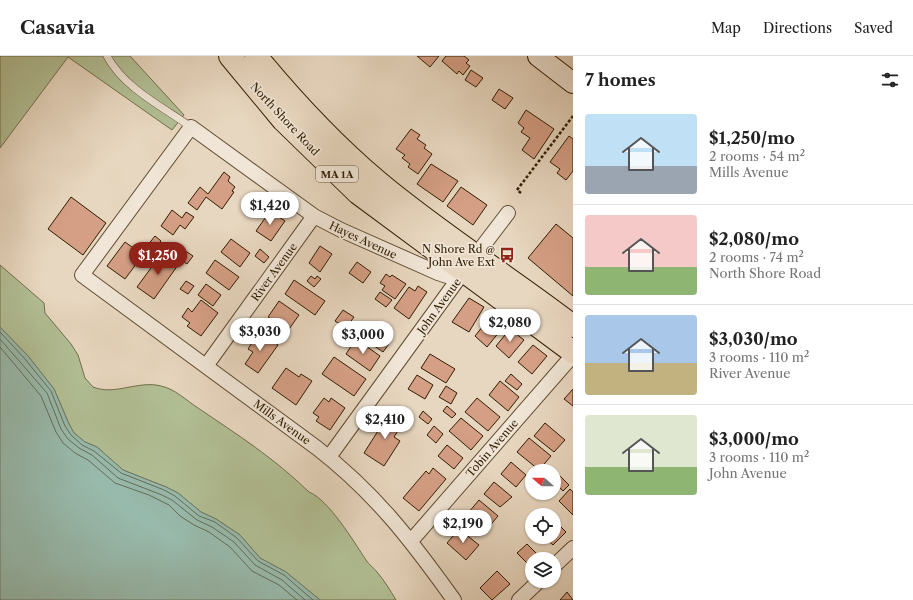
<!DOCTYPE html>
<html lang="en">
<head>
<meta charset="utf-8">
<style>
  :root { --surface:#fff; --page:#f6f6f6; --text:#222; --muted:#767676; --line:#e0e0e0; --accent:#8f2418 }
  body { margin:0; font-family:"Libre Caslon Text",serif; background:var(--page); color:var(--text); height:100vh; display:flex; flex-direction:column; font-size:15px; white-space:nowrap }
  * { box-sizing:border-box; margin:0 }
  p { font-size:13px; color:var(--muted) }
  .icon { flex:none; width:22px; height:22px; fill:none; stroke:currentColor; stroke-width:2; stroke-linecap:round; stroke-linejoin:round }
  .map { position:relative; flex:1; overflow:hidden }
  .sheet { display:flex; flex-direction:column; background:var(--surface); width:340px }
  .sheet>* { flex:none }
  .needle { width:26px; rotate:290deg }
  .controls { position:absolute; left:525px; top:408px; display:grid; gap:8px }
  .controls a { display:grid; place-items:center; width:36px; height:36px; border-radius:50%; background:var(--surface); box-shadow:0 1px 3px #0004; font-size:20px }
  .price { position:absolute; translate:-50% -34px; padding:0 9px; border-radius:14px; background:#fff; color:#222; font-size:13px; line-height:26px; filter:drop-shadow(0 1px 2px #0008) }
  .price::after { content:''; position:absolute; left:50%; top:24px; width:12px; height:9px; margin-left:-6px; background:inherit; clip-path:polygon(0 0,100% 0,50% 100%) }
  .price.active { background:var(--accent); color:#fff }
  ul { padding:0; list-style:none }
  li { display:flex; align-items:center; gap:12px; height:100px; padding:0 12px }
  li+li { border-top:1px solid var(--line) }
  li span { display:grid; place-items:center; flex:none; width:112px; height:80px; border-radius:4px; color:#555 }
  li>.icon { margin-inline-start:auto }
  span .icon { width:48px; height:48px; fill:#fffc; stroke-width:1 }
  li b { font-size:17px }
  h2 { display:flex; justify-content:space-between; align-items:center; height:48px; padding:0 12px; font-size:17px }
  header { display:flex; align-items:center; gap:24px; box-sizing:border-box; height:56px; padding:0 20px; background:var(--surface); border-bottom:1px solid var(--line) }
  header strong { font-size:19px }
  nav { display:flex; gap:22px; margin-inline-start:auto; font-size:14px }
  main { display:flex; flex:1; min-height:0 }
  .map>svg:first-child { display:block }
</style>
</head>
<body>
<header>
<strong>Casavia</strong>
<nav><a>Map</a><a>Directions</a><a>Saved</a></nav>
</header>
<main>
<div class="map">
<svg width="573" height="544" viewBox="0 0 573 544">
  <rect width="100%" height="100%" fill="#e8d7c0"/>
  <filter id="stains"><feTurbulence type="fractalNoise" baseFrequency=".005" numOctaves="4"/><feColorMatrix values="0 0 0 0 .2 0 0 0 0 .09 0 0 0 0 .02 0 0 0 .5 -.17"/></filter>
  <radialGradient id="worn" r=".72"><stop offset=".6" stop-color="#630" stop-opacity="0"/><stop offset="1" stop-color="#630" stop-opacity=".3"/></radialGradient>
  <path fill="#b2bf95" stroke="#726e4a" d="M0,0H130L184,59L172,74L68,1L0,92Z
    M0,209L44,247L45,257L71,288L78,299L85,322L93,331C115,340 138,324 161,330C175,333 186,344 198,352C238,379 274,402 309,436C329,444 354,486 366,504C369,509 374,512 377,516C384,524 390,534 396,544H320L286,516L260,502L240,479L216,463L201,456L178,437L166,431L123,414L97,391L85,386L74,377L69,368L54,333L28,300L0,271Z"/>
  <path fill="#98baac" stroke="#6f7b67" d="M0,271L28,300L54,333L69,368L74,377L85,386L97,391L123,414L166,431L178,437L201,456L216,463L240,479L260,502L286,516L320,544H0Z"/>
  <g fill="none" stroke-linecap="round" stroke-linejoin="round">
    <path stroke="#646c56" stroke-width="1" d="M0,276L25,303L51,335L65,370L71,379L82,389L94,395L121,417L164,434L175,440L199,460L215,466L237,482L258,505L284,519L313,544
      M0,283L47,337L61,373L68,383L79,392L92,399L118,422L162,439L172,444L197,464L212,471L234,486L255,509L282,524L305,544
      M0,291L41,340L56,376L63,387L75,397L88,404L115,427L149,439L169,449L180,460L194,469L209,476L230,491L252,515L279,529L297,544"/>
  </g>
  <path fill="#d59f85" stroke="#311d00" d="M417,0H439L430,11Z
    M446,0H464L469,4L466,7L470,10L463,19L459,15L457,18L442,5Z
    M471,14L483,22L476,31L465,24Z
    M499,33L513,42L505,53L492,44Z
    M526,54L554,73L534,103L522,94L530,82L521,76L524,72L518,67Z
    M411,73L420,79L417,83L426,89L424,92L432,98L418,118L408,111L410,108L402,102L405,99L396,93Z
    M569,80L573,83V115L566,124L557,117L560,113L550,106Z
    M431,108L458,125L443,146L417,128Z
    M224,116L230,121L228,125L235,131L232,135L234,136L222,153L206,141L197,154L188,147L200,131L208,138Z
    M461,131L487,149L473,169L447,150Z
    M71,141L106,167L83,199L48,173Z
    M172,154L182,162L186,156L194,161L185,173L180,169L173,179L161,170Z
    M270,155L285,165L271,185L256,175Z
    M556,168L573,182V240L528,202Z
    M155,180L161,185L153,195L147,190Z
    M231,183L250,197L240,211L221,196Z
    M125,186L143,199L125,223L107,210Z
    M320,190L332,198L320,216L309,207Z
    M181,192L193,200L187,208L175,200Z
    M260,193L269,201L264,207L255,200Z
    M162,197L178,209L154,243L137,231Z
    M215,204L239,221L229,234L206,217Z
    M357,206L371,216L363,227L349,217Z
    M386,218L390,221L392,219L406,228L395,243L382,234L385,230L380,227Z
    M311,220L315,223L317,220L321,223L314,231L307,225Z
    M294,224L325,245L315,259L285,238Z
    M186,225L194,230L188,238L180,233Z
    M206,228L221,239L213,250L198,239Z
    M418,230L427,236L409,263L394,252L409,231L415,235Z
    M380,236L392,244L386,251L375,243Z
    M469,242L484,251L469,276L452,266Z
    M201,244L218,257L201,280L187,270L190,267L182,261L188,252L192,256Z
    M279,245L299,259L282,283L271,275L277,267L268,261Z
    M343,254L354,261L346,272L335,265Z
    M492,259L504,270L487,291L475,280Z
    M369,270L391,285L383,296L361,281Z
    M510,273L524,284L509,302L496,290Z
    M259,276L278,289L258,317L245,308L253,296L248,293Z
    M356,283L380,300L370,315L346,298Z
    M533,289L547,300L532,318L518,306Z
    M430,298L455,313L446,327L421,312Z
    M334,301L366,323L354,340L322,318Z
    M286,312L299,321L301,318L312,325L296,349L272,332Z
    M511,318L522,328L517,334L505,325Z
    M417,319L433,329L425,343L408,333Z
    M500,325L519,341L508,355L489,339Z
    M446,330L457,337L451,348L439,341Z
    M573,333V350L564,343Z
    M324,342L329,346L331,342L345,352L330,374L316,365L319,361L313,357Z
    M477,342L500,361L488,375L465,356Z
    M447,350L456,358L452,362L443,355Z
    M423,355L432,363L428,368L419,361Z
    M390,356L404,365L394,381L400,385L384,410L364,397Z
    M461,362L483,380L471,394L449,375Z
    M545,367L565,384L554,396L534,380Z
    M434,370L443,378L436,387L427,379Z
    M529,382L551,400L539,414L517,396Z
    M447,389L463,402L454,413L438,400Z
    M511,406L526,419L516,431L501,418Z
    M433,412L446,423L419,455L403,442L426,415L429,418Z
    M559,419L569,429L563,435L554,426Z
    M494,426L512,441L500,451L484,438Z
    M570,433L573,436V459L559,445Z
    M479,444L498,460L487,473L468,457Z
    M554,464L566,476L553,489L544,481H554Z
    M459,473L479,489L466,504L447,487Z
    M527,488L537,498L527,507L517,497Z
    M497,515L510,528L492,544L480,532Z
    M567,536L573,544H560Z"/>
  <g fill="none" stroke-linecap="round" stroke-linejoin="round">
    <g stroke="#5f4c30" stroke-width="8">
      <path id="service" d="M107,0C124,32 163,51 191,71"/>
    </g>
    <g stroke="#5f4c30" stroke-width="16">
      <path id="minor" d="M476,199L508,157
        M206,310L314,160
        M329,401L464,215
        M411,485L573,299
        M554,510L573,492
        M454,544C411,484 376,438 317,392L82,219L191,71L314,160L341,174L438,217L447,220L464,215
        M519,544L539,525"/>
    </g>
    <g stroke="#311d00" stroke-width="22">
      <path id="secondary" d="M538,0L573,27"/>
    </g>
    <g stroke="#311d00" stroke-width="24">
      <path id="trunk" d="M230,0L283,64L358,137L573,296
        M256,0C293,45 333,88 378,126C440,178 509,221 573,270"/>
    </g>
    <path stroke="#311d00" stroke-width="2.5" stroke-dasharray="3 2" stroke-linecap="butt" d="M521,137L517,134L573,60"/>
    <use href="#service" stroke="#f0e5d6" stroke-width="7"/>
    <use href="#minor" stroke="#f0e5d6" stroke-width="14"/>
    <use href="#secondary" stroke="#f0e5d6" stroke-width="20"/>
    <use href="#trunk" stroke="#e8d7c0" stroke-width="22"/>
  </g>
  <defs>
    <g id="bus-bare" transform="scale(1.2)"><path d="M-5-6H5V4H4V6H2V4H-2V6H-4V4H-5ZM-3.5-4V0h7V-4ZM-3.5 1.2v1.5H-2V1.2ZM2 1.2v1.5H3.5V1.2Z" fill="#8f2418" stroke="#f0e5d6" stroke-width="2.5" paint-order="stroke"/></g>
  </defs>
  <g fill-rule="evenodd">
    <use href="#bus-bare" x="507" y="199"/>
  </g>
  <g text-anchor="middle" stroke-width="3.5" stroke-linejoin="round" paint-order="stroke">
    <rect fill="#f0e5d6" stroke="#6a5940" stroke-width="1" x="316" y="110" width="42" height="16" rx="3"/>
    <g font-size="10" font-weight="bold" fill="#311d00">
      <text x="337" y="122">MA 1A</text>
    </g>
    <g font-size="11" fill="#311d00" stroke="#f0e5d6">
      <text transform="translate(285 63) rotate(47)" y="4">North Shore Road</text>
      <text transform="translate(363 184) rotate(25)" y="4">Hayes Avenue</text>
      <text transform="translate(274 216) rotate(-54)" y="4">River Avenue</text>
      <text transform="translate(439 250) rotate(-54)" y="4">John Avenue</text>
      <text transform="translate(282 366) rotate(36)" y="4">Mills Avenue</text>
      <text transform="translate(492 392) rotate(-49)" y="4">Tobin Avenue</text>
    </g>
    <g font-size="11" fill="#311d00" stroke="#f0e5d6" text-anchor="end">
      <text x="495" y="197">N Shore Rd @<tspan x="495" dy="13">John Ave Ext</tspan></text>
    </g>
  </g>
  <rect width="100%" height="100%" filter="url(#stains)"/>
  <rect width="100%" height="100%" fill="url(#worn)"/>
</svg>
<div class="controls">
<a><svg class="needle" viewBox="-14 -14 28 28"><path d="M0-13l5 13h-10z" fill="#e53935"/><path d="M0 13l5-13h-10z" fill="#767676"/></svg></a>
<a><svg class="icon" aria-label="locate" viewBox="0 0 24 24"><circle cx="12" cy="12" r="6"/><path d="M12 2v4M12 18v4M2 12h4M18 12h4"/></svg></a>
<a><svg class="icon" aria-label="layers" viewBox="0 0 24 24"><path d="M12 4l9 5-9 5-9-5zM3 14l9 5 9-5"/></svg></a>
</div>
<b class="price" style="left:270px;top:170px">$1,420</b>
<b class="price active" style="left:158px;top:220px">$1,250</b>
<b class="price" style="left:510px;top:287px">$2,080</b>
<b class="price" style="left:260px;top:296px">$3,030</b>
<b class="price" style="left:363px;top:299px">$3,000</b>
<b class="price" style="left:385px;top:384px">$2,410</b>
<b class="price" style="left:463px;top:488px">$2,190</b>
</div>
<section class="sheet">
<h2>7 homes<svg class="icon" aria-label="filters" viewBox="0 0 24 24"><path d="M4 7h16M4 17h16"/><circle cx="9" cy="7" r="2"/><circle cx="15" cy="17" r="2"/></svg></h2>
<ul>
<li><span style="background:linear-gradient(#bfe0f5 65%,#9aa5b1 0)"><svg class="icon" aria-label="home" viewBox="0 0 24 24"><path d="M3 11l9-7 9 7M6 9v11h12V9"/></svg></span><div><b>$1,250/mo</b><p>2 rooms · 54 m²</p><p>Mills Avenue</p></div></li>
<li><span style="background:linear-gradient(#f6c9c9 65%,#8fb573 0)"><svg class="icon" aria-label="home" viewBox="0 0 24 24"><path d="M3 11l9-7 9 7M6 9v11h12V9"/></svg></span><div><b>$2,080/mo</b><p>2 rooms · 74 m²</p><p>North Shore Road</p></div></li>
<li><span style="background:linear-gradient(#a9c7e8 60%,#c2b280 0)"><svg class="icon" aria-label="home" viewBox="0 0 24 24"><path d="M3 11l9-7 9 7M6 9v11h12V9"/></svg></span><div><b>$3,030/mo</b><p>3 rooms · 110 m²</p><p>River Avenue</p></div></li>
<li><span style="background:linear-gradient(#dfe7d0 65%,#8fb573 0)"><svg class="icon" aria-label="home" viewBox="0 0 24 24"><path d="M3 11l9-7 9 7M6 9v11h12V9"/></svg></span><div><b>$3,000/mo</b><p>3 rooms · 110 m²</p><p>John Avenue</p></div></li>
</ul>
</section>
</main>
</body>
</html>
